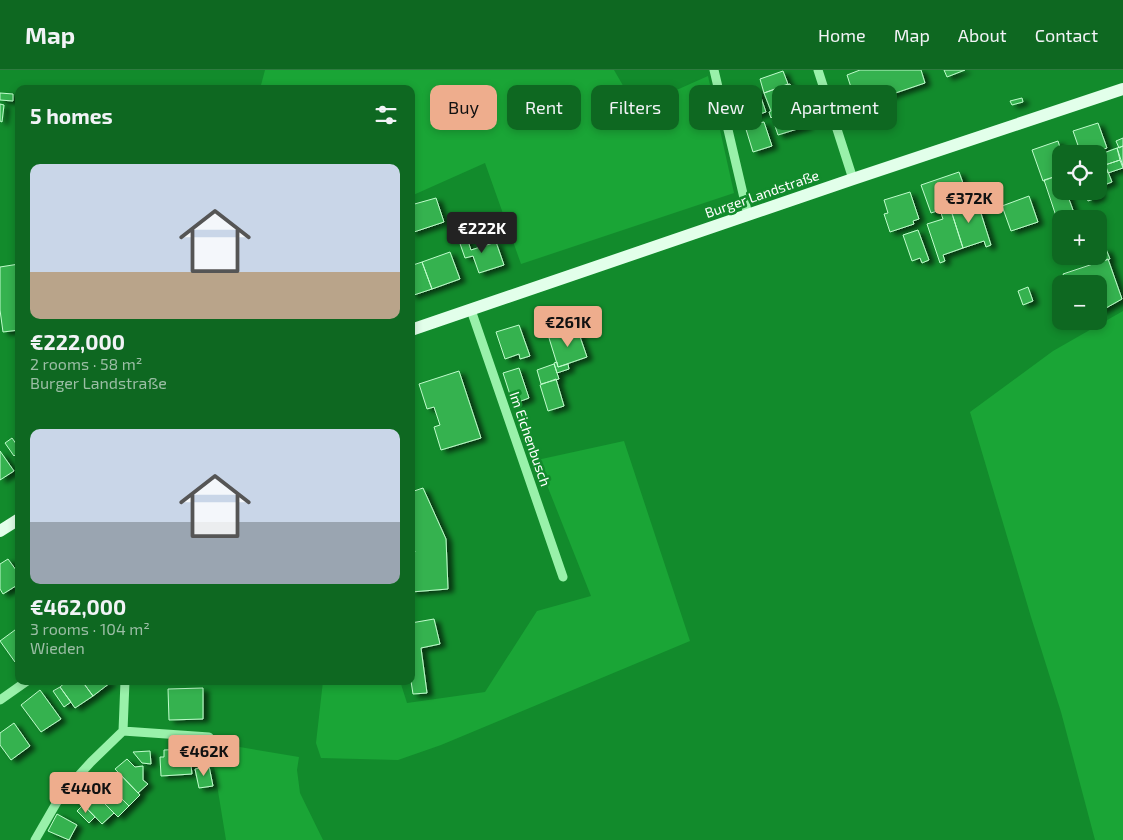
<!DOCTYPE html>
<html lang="en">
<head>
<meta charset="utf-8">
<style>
  :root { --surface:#0e6821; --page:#1c702e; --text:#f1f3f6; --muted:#9bbea5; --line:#2e7b3f; --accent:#eead8d }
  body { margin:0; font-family:"Exo 2",sans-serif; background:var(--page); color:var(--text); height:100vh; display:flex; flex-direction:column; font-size:19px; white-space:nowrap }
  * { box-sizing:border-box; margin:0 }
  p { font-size:16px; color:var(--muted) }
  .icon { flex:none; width:28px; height:28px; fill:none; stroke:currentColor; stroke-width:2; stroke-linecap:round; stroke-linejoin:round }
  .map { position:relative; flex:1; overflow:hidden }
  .details { position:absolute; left:15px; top:15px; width:400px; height:600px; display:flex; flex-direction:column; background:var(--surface); border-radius:10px; box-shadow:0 2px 8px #0003 }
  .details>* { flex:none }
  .hud { position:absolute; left:430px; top:15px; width:475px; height:45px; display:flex; gap:10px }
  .fabs { position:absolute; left:1052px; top:75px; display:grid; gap:10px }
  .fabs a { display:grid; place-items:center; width:55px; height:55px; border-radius:10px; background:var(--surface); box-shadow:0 2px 8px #0003; font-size:25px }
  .price { position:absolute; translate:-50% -42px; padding:0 11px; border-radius:5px; background:var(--accent); color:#111; font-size:16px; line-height:32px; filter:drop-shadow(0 1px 2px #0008) }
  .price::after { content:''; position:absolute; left:50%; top:30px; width:15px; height:11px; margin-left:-8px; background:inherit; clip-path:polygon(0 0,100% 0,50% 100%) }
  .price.active { background:#222; color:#fff }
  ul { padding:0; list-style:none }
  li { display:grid; align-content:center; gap:10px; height:265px; padding:0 15px }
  li span { display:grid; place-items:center; height:155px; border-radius:10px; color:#555 }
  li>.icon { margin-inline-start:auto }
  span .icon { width:90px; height:90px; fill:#fffc; stroke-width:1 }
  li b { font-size:21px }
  h2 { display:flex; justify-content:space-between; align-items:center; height:60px; padding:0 15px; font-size:21px }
  .chip { padding:0 18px; border-radius:10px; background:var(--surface); box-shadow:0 2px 8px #0003; font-size:18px; line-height:45px }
  .chip.active { background:var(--accent); color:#111 }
  header { display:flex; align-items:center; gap:30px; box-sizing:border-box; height:70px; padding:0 25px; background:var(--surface); border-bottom:1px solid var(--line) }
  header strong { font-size:24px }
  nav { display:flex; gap:28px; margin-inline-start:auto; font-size:18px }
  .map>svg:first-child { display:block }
</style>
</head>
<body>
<header>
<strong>Map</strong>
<nav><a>Home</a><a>Map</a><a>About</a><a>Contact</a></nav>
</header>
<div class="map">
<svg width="1123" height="770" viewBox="0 0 1123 770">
  <defs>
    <filter id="shadow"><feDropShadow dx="5.5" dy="3" stdDeviation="2.5" flood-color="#0009"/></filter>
  </defs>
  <rect width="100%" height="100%" fill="#128b2c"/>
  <path fill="#1aa536" d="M265,0H614L636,38L708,6L734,123L521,194L485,93L411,126V19H260Z
    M1123,241V770H1095L1061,642L1031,547L970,342L1053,281Z
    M624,371L690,571L441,675L398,690L321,688L316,673L323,611H400L407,633L485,622L537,541L591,526L537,390Z
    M210,672L299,687L297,700L300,723L323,770H226Z"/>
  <path fill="#35b250" stroke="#bffccb" filter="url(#shadow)" d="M860,0H921L925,13L857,36L847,5Z
    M944,0H965L947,7Z
    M783,1L788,14L764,23L760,9Z
    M790,14L807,56L778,65L772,47L771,48L769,42L771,41L764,23Z
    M758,19L766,42L750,47L742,24Z
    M0,23L13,24V31L0,30Z
    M1022,28L1023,32L1012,35L1010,31Z
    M0,34L4,35L2,52L0,51Z
    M764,52L772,76L753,82L745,56Z
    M1098,53L1107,78L1090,84H1081L1073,61Z
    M1123,68V76L1119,78L1116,71Z
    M1058,71L1062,84L1061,94L1056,96L1059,105L1043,111L1032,80Z
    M1123,76V96L1117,78Z
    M1117,78L1120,90L1105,95L1101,84Z
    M1099,84H1101L1112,112L1099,117Z
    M1120,90L1123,98L1108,103L1105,95Z
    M959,102L969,130L961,132L959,127L938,134L940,140L931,143L921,115Z
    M1060,105L1061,121H1066L1073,140L1056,146L1044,110Z
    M1099,119L1100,123L1099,127L1088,131L1085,123L1099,121Z
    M910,122L919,149L913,151L914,154L890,162L884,144L888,143L884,130Z
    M1029,126L1038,152L1011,161L1002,136Z
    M959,127L963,139L978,134L991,175L986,177L984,171L963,178L948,131Z
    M436,128L444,152L411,163V135Z
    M948,131L963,178L943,185L945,191L940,193L927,154L943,149L938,134Z
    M918,160L929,190L922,193L920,188L912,191L903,165Z
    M465,162L471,180L496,172L504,195L479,203L473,186L465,188L457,165Z
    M1106,179L1110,189L1096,193L1094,186H1099V181Z
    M450,182L460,209L432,219L422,192Z
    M1108,189L1122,229L1099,242V214H1067L1063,204Z
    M422,192L432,219L411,226V194L413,195Z
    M19,194V260L3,262L0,240V197Z
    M1028,217L1033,231L1023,235L1018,221Z
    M519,255L530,286L520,289L519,284L505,289L496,262Z
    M577,258L587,287L558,297L549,268Z
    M557,292L558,297L568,294L569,299L557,303L554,293Z
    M554,294L559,309L541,314L537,300Z
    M519,298L529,328L513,334L503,303Z
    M459,301L481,368L441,380L434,357L440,355L434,337L427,339L419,314Z
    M556,309L564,336L548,341L540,315Z
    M12,368L19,378V381L14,386L5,373Z
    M0,381L14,401L0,410Z
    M423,418L446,469L448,519L411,522V482H415L411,471V422Z
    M8,489L19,504V514L3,524L0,519V494Z
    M434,549L440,574L421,578L427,623L413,624L411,611V553Z
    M19,557V589L15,592L0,571Z
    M67,611H82L93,626L75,638L60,617Z
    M82,611H109L110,613L93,626Z
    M60,617L71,632L64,637L53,621Z
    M203,618V649L169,650L168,619Z
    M40,620L61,649L41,662L21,635Z
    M14,653L30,676L11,690L0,675V663Z
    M187,679V686H190L192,704L161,706L160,687H164V680Z
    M150,681L151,694L142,693L133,682Z
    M127,689L135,697L143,696V710L148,714L138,723L115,699Z
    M209,696L213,716L199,718L195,699Z
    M118,702L140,725L129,736L105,712Z
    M105,712L129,736L118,747L95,724Z
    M90,719L114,743L102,754L80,731Z
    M83,735L95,747L89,753L77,741Z
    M57,744L77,755L69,770L48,761Z"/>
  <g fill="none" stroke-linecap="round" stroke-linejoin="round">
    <path stroke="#99f1aa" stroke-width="9" d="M714,0L748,145
      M818,0L853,109
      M471,240L563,507
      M0,630L27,611
      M123,661L209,667
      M35,770L61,725L91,692L123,661L125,611"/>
    <path stroke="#e2ffea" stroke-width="12" d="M411,260L853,109L1123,19
      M0,461L19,449"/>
  </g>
  <g text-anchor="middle" stroke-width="5" stroke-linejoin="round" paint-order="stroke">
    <g font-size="14" fill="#fff" stroke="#128b2c">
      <text transform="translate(762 124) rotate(-19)" y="5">Burger Landstraße</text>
      <text transform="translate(530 369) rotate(71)" y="5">Im Eichenbusch</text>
    </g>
  </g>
</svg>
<div class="fabs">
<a><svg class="icon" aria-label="locate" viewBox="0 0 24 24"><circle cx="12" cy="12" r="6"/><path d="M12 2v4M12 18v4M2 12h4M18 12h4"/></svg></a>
<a>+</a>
<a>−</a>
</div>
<b class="price" style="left:969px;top:154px">€372K</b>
<b class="price active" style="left:482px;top:184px">€222K</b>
<b class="price" style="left:568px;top:278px">€261K</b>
<b class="price" style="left:204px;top:707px">€462K</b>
<b class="price" style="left:86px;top:744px">€440K</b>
<div class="hud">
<a class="chip active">Buy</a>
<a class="chip">Rent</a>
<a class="chip">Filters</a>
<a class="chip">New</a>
<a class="chip">Apartment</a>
</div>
<section class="details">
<h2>5 homes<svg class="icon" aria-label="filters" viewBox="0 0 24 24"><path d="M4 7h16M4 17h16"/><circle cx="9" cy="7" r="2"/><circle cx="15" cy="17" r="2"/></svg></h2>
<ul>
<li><span style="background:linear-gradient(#c9d6e8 70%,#b9a48a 0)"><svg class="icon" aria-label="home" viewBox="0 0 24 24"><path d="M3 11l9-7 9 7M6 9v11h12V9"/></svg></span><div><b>€222,000</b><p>2 rooms · 58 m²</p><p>Burger Landstraße</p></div></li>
<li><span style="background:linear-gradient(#c9d6e8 60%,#9aa5b1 0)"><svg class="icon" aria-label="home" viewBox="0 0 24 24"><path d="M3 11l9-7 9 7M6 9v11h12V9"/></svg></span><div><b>€462,000</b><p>3 rooms · 104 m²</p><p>Wieden</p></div></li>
</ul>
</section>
</div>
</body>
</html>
